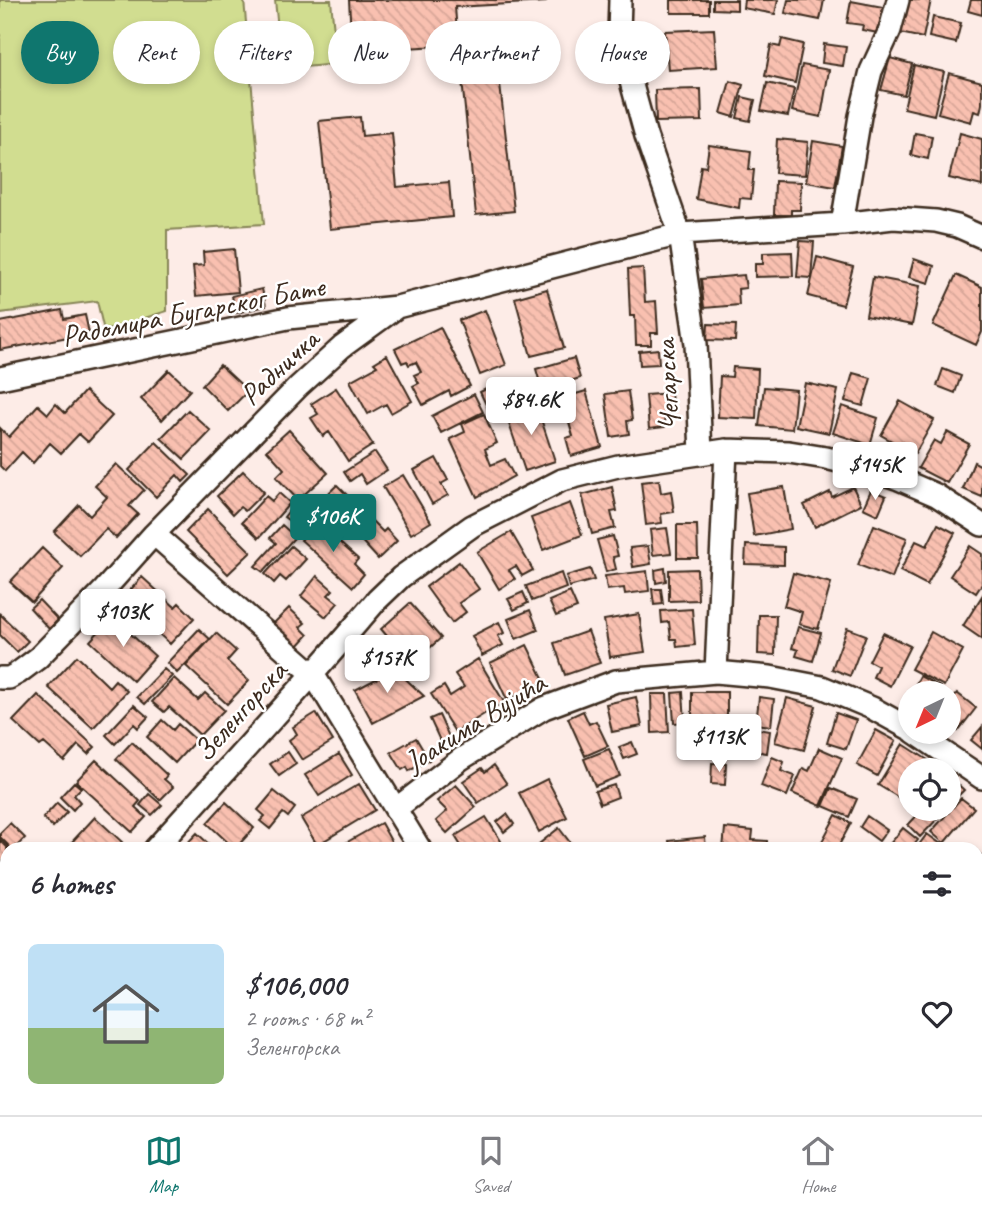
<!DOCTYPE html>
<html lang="en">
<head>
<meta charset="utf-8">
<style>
  :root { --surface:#fff; --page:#f7f7f7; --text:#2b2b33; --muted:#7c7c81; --line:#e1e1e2; --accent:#0f766e }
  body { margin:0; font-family:Caveat,sans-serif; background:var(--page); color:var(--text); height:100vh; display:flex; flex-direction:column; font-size:26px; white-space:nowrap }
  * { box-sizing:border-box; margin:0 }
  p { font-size:23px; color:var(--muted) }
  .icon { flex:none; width:38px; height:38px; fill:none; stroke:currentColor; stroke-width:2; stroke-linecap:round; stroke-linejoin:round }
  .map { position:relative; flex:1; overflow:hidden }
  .side { position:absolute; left:0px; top:842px; width:984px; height:275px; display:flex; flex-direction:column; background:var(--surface); border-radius:21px 21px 0 0; box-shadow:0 4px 10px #0003 }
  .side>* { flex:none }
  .top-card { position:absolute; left:21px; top:21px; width:942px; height:63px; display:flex; gap:14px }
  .needle { width:46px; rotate:223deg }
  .fabs { position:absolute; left:898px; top:681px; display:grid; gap:14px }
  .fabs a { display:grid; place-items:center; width:63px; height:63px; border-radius:50%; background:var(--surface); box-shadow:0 4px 10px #0003; font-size:35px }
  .price { position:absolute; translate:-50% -60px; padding:0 16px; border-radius:7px; background:#fff; color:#222; font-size:23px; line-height:46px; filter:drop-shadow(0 2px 4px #0008) }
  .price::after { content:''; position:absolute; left:50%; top:42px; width:21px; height:16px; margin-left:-10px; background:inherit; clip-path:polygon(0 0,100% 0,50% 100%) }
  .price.active { background:var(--accent); color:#fff }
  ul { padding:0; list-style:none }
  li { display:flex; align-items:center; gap:21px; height:175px; padding:0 28px }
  li span { display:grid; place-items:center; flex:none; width:196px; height:140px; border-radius:10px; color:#555 }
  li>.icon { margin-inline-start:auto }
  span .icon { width:84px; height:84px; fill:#fffc; stroke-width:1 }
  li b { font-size:30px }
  h2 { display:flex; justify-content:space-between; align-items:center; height:84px; padding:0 28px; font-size:30px }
  .pill { padding:0 24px; border-radius:32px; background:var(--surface); box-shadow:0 4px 10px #0003; font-size:24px; line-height:63px }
  .pill.active { background:var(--accent); color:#fff }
  .tab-bar { display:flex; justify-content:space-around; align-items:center; height:98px; border-top:2px solid var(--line); background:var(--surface); font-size:19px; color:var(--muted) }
  .tab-bar a { display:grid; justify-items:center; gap:4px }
  .tab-bar .active { color:var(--accent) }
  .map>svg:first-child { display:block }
</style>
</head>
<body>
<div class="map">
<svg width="982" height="1115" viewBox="0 0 982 1115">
  <defs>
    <pattern id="building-back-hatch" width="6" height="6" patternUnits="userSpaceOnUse" patternTransform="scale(1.75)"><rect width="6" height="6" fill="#f9c0b0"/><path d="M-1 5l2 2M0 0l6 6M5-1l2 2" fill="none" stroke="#d6a597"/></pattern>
  </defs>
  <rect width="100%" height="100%" fill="#fdece7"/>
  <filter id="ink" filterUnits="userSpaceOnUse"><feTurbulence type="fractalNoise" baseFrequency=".0143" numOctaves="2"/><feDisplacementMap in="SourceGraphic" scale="14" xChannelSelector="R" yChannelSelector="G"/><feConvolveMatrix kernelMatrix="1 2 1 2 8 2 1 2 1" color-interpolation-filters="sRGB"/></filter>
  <g filter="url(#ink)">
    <path fill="#d1dd90" stroke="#868457" stroke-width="2" d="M0,0H244L264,224L167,230V311L104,331L97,301L0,313Z
      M275,0H331L337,64L282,69Z
      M628,1110H796L776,1115H642Z"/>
    <path fill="url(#building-back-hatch)" stroke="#3b2a1e" stroke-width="2" d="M349,0H546V2L455,7L458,45L352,51Z
      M671,0H709V13H671Z
      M713,0H737V10L713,9Z
      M744,0H778L775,14L743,8Z
      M788,0H824L820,20L785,13Z
      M907,0H931L923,38L900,33Z
      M971,0H982V15L968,11Z
      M851,1L883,7L878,33L862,30L863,25L847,23Z
      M933,17L961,23L956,43L929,37Z
      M714,29L717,67L668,70L665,31Z
      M782,39L803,44L795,83L765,76L771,45L780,47Z
      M824,44L846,47L843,66L822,63Z
      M497,57L514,211L476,215L460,61Z
      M890,58L912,64L904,95L881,90Z
      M802,65L829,70L821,117L792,111Z
      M914,65L944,72L934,115L904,108Z
      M949,73L982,82V104L980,113L974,111L971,122L938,113Z
      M730,81L743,85L734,117L721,113Z
      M767,83L794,89L788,116L761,111Z
      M701,89L702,121L656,122L655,90Z
      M742,97L755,100L750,121L737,118Z
      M360,117L362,136L392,133L397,187L449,182L452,217L330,229L319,121Z
      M915,133L932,136L928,159L911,155Z
      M960,133L982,139V186L949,178Z
      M777,139L808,142L805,175L775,173Z
      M813,141L842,146L835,187L806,182Z
      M709,145L751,151L749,170H754L751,199L740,198L739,208L696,199L701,166L706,167Z
      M775,181L801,182L800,210H791V215H774Z
      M800,241L814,242L811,278L797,277Z
      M234,249L238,292L196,296L193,266L204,265L203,252Z
      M792,252L793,276L755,277V264H763V253Z
      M817,257L853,267L843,305L808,296Z
      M914,259L934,266L929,283L909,277Z
      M643,268L645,302L656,301L658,333H651V345H636L635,316H630L628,269Z
      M744,275L746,288L738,289L739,305L704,308L701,279Z
      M956,275L982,287V332L976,345L933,325Z
      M873,277L920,286L912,325L866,316Z
      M262,289L266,306L236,313L232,296Z
      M547,289L564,348L531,356L515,298Z
      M62,310L64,319L85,315L89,333L0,350V322Z
      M485,310L506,365L480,375L459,320Z
      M708,324L736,325L735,341L707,340Z
      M440,327L470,386L451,396L449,391L423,405L413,386L419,383L414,375L421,372L416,362L409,365L407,361L402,363L395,349Z
      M658,349L659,364L640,365L639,351Z
      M387,355L412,401L391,413L386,404L368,414L350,381L377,366L374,363Z
      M574,358L580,378L542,390L536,369Z
      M220,365L248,391L228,411L202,385Z
      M733,367L758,369L756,419L718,417L720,376L732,377Z
      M943,369L961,376L955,393L937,386Z
      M169,370L190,390L162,420L141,399Z
      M853,373L871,378L863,406L845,401Z
      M502,381L510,398L488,409L480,392Z
      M805,383L838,390L829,433L796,426Z
      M764,387L796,390L792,429L759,426Z
      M336,388L373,445L348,461L329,432L323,436L311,418L318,414L311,404Z
      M85,391L112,416L88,442L79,434L61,453L50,443L33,463L22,452L5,471L0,466V428L9,437L38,405L48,414L56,404L65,413Z
      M586,391L602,447L571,456L566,438L573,436L562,398Z
      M628,391L632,420L627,421L629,434L611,437L605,394Z
      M671,393L673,415L664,416L665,427L649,429L646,395Z
      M474,394L483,412L441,433L432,416Z
      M900,401L934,420L915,454L881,435Z
      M544,403L548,417L541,419L555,461L525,471L506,415Z
      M842,406L878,418L870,445L833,433Z
      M188,410L211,431L184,459L161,438Z
      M484,414L497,443L485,449L491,465L505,459L514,476L477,497L450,439L465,432L462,424Z
      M289,430L328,473L298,500L276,477L284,469L267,450Z
      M947,432L969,444L947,483L918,468L934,440L941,444Z
      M156,442L190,475L183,482L177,475L156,497L129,470Z
      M375,452L387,470L366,484L360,474L350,481L344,472Z
      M436,458L448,480L441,484L448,495L432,504L414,470Z
      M974,462L982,466V497L963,489Z
      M116,464L144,490L129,506L138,514L116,538L106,529L80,556L54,532L79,505L90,516L107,497L95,486Z
      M243,471L264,492L245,511L240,507L233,514L217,496Z
      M403,475L431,522L411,534L383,487Z
      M659,480L661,493L671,491L674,512L661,514L662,523L646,525L641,482Z
      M337,485L348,496L334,510L345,520L332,533L311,510Z
      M612,487L617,511L611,512L615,528L592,534L582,495Z
      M784,487L791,529L754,536L747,493Z
      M853,487L861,504L815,527L804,505L830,492L832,497Z
      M871,490L886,496L878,515L863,508Z
      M279,493L290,503L259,538L242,522L266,496L272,501Z
      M296,502L312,515L300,529L284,517Z
      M570,503L582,535L543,550L531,518Z
      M208,509L251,552L228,574L186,532Z
      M372,521L383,532L386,529L397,541L378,559L357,536Z
      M317,522L358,559L354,564L364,574L353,587L301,540Z
      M938,524L955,533L927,585L900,571L916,541L927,546Z
      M282,525L295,537L263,572L255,566L276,543L270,538Z
      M677,525H697L698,558H677Z
      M874,525L907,538L892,578L858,565Z
      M667,528L671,553L653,555L650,530Z
      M511,532L533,570L522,576L516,566L509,570L515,579L499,589L477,552Z
      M613,536L618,556L613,557L616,569L606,572L597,540Z
      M746,545L784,547V565L745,564Z
      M291,546L306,559L286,581L280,576L274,583L265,574Z
      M648,546L651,564L633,567L630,548Z
      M970,546L982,554V584L976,593L950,576Z
      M42,548L63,568L32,602L10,582Z
      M459,562L479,589L459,603L466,612L452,623L426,587Z
      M665,568L666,581L656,583L655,570Z
      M590,569L594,580L569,587L566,576Z
      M697,569L698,600L669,601V570Z
      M647,571L649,591L625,594L624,588L607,590L605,576Z
      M561,573L566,588L532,601L526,586Z
      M793,573L831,583L818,629L799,624L802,612L784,606Z
      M317,576L333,590L328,595L338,603L326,617L301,596Z
      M142,577L175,607L179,603L194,618L170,644L146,622L140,628L116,606Z
      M652,589H661L663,604L654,605Z
      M523,592L528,603L514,610L508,599Z
      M570,592L577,608L556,616L549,601Z
      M982,596V639L963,626Z
      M39,600L58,620L49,629L30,608Z
      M410,603L441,638L425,652L417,643L403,655L381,629Z
      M289,608L305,623L300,627L308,635L297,647L273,624Z
      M692,609L695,645L677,647L676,639H671L669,622L662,623L661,611Z
      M530,610L538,630L516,639L508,619Z
      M0,614L28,641L17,652L0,635Z
      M639,614L645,652L610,657L604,620Z
      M759,615H776L775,655L758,654Z
      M112,617L155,656L133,681L90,641Z
      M499,622L504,633L498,636L503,645L482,656L472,636Z
      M798,627L821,633L813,661L796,656L798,650L792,648Z
      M847,628L866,635L850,676L832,669Z
      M199,629L210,639L177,673L167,663Z
      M588,631L600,663L565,675L554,643Z
      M931,632L963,650L944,686L911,669Z
      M216,633L236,651L227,661L249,681L227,704L186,666Z
      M883,633L910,646L890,686L873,677L878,666L869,661Z
      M527,645L545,682L507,700L490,663Z
      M77,656L109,687L115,680L127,691L93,728L48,687Z
      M478,659L504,702L455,732L431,694L444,686L450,696L464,687L455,674Z
      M164,669L172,676L145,704L137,697Z
      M395,669L424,696L373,723L355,690Z
      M920,676L940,687L937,693H911Z
      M174,678L198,700L205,693L224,710L200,735L169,707L164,712L152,702Z
      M683,692L685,722L674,723L672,693Z
      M692,692H727V750H702V741H692Z
      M957,693L976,708L958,731L948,723V704Z
      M651,694H667L669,732L652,733Z
      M38,695L95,747L88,754L78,745L64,761L44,743L40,746L13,721Z
      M636,697L642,726L612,732L606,704Z
      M759,697L774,699L771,726L756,724Z
      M787,698L816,706L804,750L775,742Z
      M134,705L148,717L138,728L134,724L115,744L106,735Z
      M583,711L589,724L596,721L608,746L585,756L568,718Z
      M316,713L333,741L302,760L289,740L297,734L293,727Z
      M836,713L856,720L846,749L827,743Z
      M439,715L450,739L441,743L430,719Z
      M162,720L173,730L178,724L196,740L175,763L147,737Z
      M746,727L770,731L767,753L754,751L756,743L743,741Z
      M982,727V749L971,740Z
      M876,730L896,741L877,776L857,765Z
      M416,738L429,760L409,771L407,767L402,770L391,752Z
      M132,742L167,775L164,779L173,787L160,800L116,759Z
      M632,742L637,754L624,759L619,747Z
      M903,744L931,762L926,770H910V796L906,802L878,785Z
      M819,748L842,758L821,806L792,793L803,768L809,771Z
      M609,749L620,776L595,786L584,759Z
      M288,752L296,764L279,776L270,764Z
      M339,754L352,775L319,796L305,775Z
      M772,757L784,762L781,771L795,776L787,796L761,786Z
      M96,760L140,801L135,807L146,817L132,832L76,781Z
      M712,763L726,764L725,785L711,784Z
      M494,765L507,784L478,803L463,781L482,768L485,772Z
      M948,775L964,790L948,806Z
      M547,779L567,817L539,832L519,793Z
      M74,782L81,788L74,795L80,802L73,810L60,797Z
      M359,784L375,810L317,845L301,818Z
      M456,785L476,807L447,833L436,821L447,811L437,801Z
      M614,785L618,797L600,804L595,791Z
      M831,788L857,799L849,817L823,806Z
      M274,791L295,808L288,817L283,813L270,829L260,821L265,816L258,810Z
      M149,794L162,805L152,815L140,805Z
      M961,798L974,808L944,843L931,832Z
      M226,802L254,828L235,849L207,823Z
      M57,803L67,812L53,827L43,818Z
      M924,808H939L943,813L920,837L908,825Z
      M507,814L514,824L504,832L497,822Z
      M836,815L851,823L837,849H823L819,847Z
      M867,816L887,830L879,841L860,827Z
      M95,817L122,842L116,849H75L70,844Z
      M486,817L501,841L490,849H463L455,836Z
      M10,823L25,838L14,849H12L0,837V833Z
      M381,823L395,848L394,849H335Z
      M559,828L575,849H543L539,844Z
      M725,828L753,831L752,840L767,841V849H723Z
      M903,828L918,840L911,849H894L889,845Z
      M197,833L214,849H182Z
      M927,834L948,849H922L918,846Z
      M705,837L706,849H670L669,841Z
      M0,840L9,849H7V857L0,864Z
      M976,851L982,856V870L976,877Z
      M0,880L7,887V908L0,915Z
      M7,912V933L0,926V920Z
      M982,944V967L976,963V952Z
      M976,984L982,988V1016L976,1013Z
      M982,1031V1065L976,1061V1039Z
      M76,1110H93L90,1115H73Z
      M134,1110H153L150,1115H130Z
      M432,1110H439L441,1115H419Z
      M449,1110H491L492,1115H451Z
      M530,1110H546L557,1115H528Z
      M878,1110H888L891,1115H872L871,1113Z
      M926,1110H965L963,1115H924Z"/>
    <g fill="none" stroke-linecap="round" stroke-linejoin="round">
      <g stroke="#3b2a1e" stroke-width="26">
        <path id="minor" d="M620,0L619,33L627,67L646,136L680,234L696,344L701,453
          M842,224L860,116L871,71L890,30L898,0
          M0,378L288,318L397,307
          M154,534L313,674L420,849
          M716,672L726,450
          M0,678H9L18,673L38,658L104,590L154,534L298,387L342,347L397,307L680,234L842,224L893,218L936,221L957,226L982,237
          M914,732L982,778
          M397,808L461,759L544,708L616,681L716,672L770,677L822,687L872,708L910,729
          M155,849L313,674L377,600L401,577L472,526L562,480L618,466L726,450L789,452L826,458L863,467L899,479L936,495L982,525
          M976,913L982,904
          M0,952L7,958
          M0,1018L7,1010
          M976,1088L982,1090
          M222,1110L230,1115
          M609,1110L624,1115
          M347,1115L361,1110
          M811,1115L828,1110"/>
      </g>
      <use href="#minor" stroke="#fff" stroke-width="21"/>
    </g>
  </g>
  <g text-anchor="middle" stroke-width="5" stroke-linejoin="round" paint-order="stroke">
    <g font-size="30" fill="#3b2a1e" stroke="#fff">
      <text transform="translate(193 311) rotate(-11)" y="10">Радомира Бугарског Бате</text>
      <text transform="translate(279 367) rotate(-43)" y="10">Радничка</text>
      <text transform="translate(667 385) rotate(-93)" y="10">Чегарска</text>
      <text transform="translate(240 711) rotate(-48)" y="10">Зеленгорска</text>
      <text transform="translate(475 722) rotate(-32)" y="10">Јоакима Вујића</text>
    </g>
  </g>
</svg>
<div class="fabs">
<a><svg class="needle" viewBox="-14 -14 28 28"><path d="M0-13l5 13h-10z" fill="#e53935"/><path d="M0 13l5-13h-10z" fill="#7c7c81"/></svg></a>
<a><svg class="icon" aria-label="locate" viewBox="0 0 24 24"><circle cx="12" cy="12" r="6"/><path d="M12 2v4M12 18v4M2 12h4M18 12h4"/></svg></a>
</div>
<b class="price" style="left:531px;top:437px">$84.6K</b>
<b class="price" style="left:875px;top:502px">$145K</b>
<b class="price active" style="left:333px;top:554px">$106K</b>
<b class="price" style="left:123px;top:649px">$103K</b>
<b class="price" style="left:387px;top:695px">$157K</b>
<b class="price" style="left:719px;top:774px">$113K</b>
<div class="top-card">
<a class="pill active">Buy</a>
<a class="pill">Rent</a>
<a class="pill">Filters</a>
<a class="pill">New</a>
<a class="pill">Apartment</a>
<a class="pill">House</a>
</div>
<section class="side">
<h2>6 homes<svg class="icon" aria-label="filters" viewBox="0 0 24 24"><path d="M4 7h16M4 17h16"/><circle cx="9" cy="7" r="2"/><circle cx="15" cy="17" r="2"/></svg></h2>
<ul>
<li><span style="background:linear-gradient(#bfe0f5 60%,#8fb573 0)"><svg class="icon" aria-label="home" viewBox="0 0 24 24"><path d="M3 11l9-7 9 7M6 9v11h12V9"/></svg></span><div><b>$106,000</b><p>2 rooms · 68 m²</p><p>Зеленгорска</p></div><svg class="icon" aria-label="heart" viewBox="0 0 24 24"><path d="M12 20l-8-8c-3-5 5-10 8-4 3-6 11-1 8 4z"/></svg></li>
</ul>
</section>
</div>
<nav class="tab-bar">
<a class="active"><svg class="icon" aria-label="map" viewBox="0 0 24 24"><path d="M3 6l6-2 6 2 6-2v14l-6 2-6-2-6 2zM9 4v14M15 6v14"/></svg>Map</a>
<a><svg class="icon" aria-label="saved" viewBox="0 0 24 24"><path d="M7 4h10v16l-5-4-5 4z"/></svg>Saved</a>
<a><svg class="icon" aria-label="home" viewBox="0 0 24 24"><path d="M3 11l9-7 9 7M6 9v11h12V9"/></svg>Home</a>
</nav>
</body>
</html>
